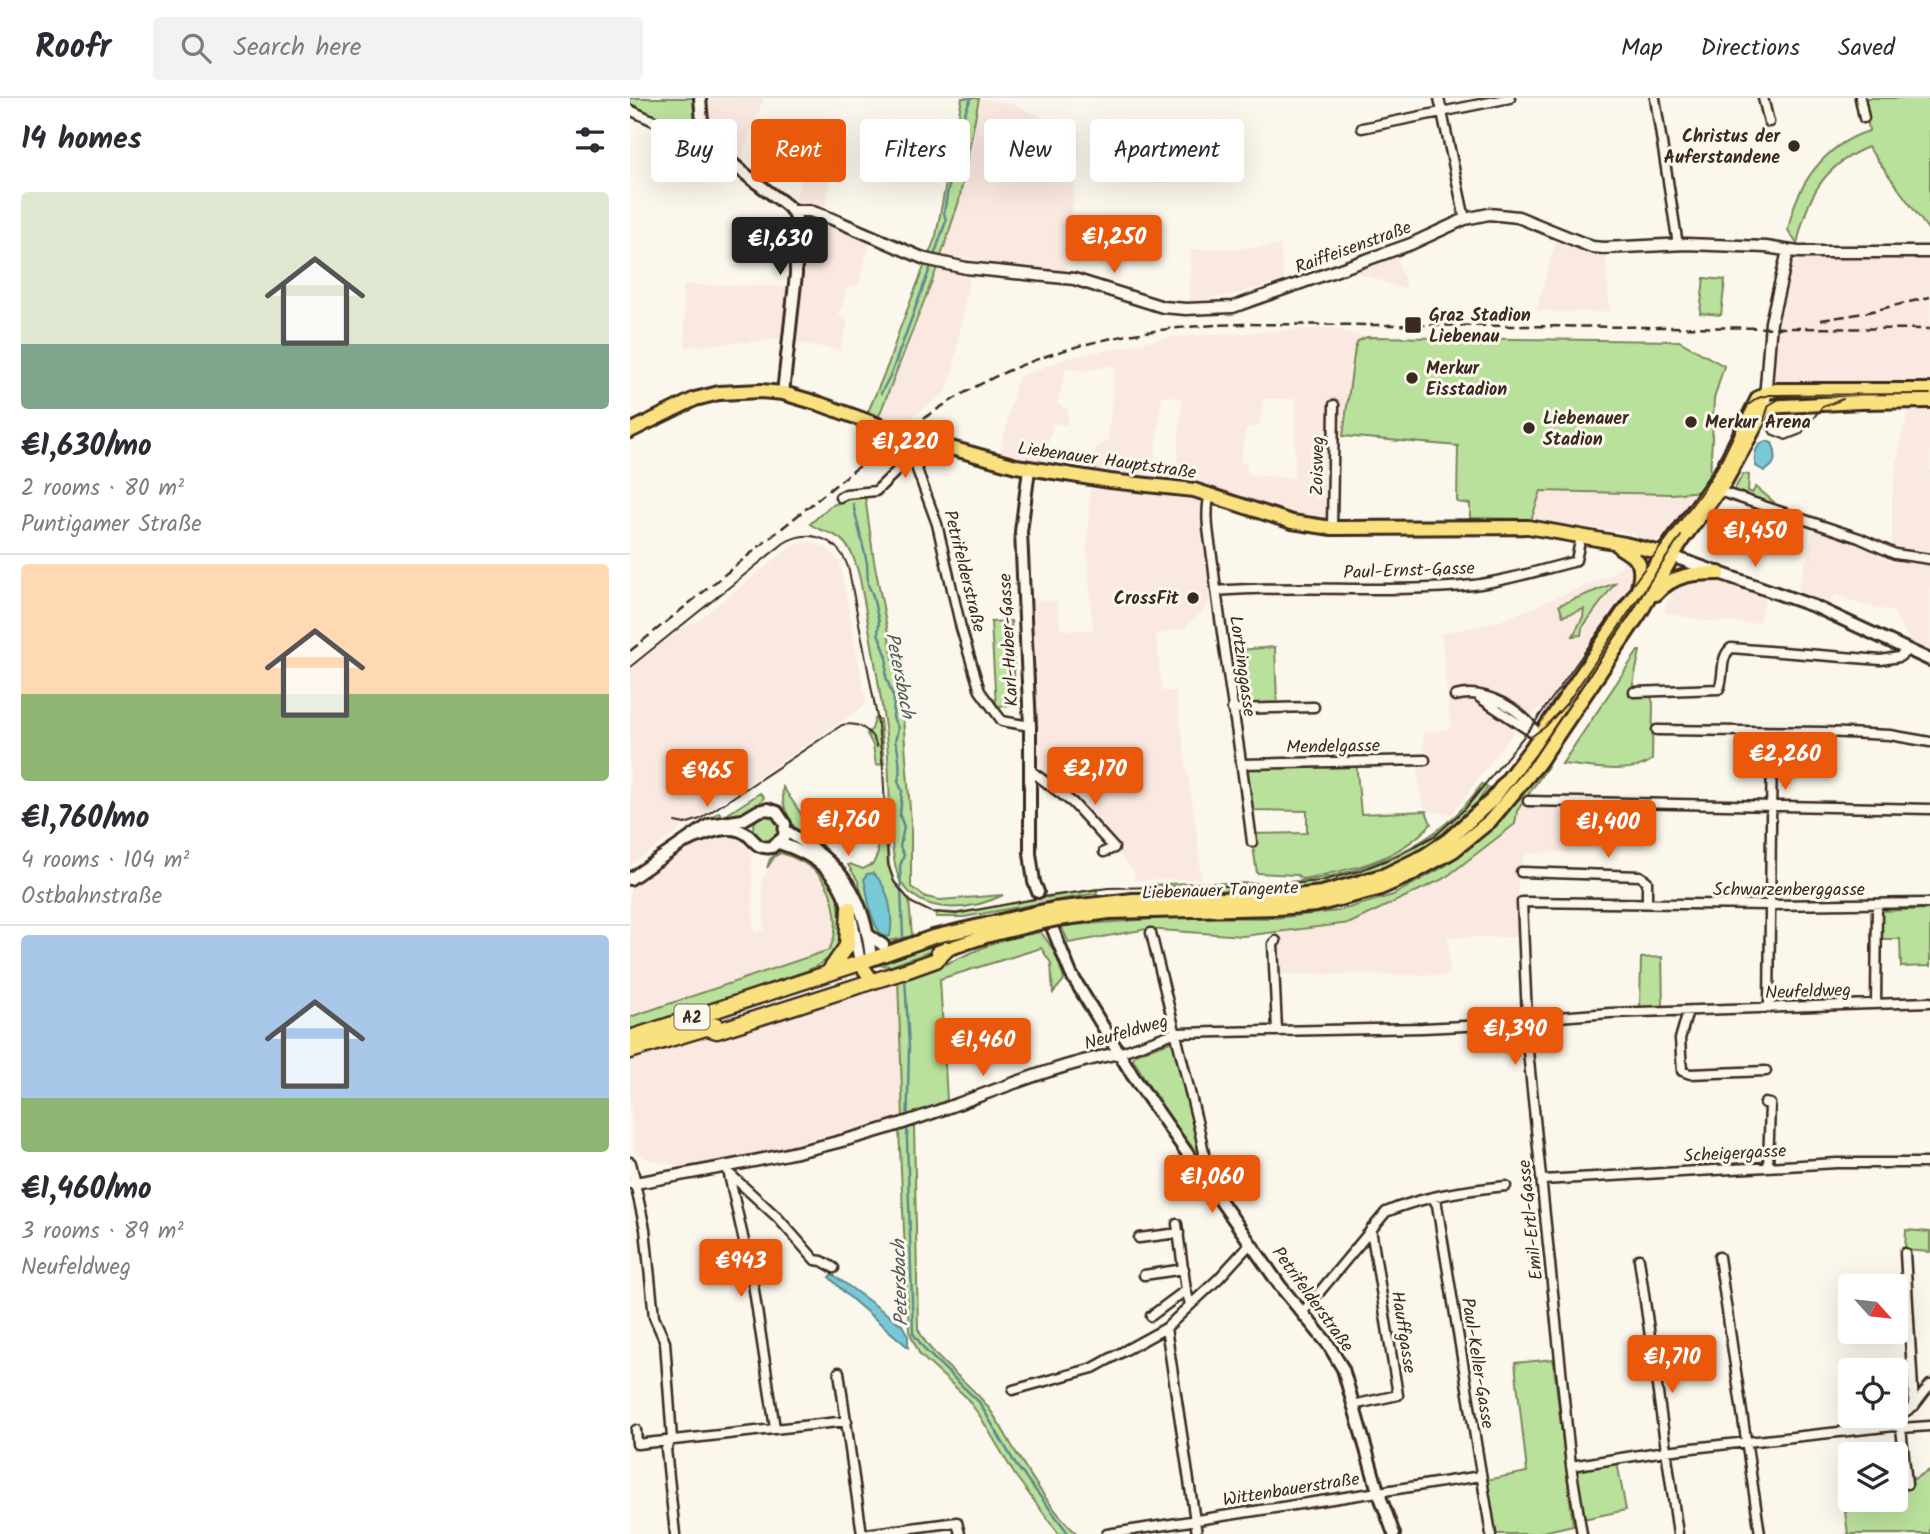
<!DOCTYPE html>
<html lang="en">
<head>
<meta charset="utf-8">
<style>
  :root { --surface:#fff; --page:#f2f2f3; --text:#2b2b33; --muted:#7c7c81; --line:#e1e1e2; --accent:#ea580c }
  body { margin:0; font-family:Kalam,sans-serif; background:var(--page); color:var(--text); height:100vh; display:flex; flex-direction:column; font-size:26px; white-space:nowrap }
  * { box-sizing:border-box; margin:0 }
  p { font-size:23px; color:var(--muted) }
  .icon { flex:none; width:38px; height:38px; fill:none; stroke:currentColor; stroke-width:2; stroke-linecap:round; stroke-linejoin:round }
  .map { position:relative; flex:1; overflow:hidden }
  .details { display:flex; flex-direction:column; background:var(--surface); width:630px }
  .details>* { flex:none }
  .banner { position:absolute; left:21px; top:21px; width:665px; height:63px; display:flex; gap:14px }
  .needle { width:46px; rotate:117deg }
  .buttons { position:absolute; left:1208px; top:1176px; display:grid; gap:14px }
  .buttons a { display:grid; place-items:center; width:70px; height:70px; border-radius:7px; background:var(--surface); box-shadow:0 7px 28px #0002; font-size:35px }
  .price { position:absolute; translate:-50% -60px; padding:0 16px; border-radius:7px; background:var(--accent); color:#fff; font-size:23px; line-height:46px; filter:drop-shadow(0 2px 4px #0008) }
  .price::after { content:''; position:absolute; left:50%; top:42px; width:21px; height:16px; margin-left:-10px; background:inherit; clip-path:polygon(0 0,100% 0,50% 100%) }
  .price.selected { background:#222; color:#fff }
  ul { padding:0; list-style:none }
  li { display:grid; align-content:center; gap:14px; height:371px; padding:0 21px }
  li+li { border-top:2px solid var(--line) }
  li span { display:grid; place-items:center; height:217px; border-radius:7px; color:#555 }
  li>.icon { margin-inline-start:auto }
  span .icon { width:126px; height:126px; fill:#fffc; stroke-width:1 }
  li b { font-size:30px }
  h2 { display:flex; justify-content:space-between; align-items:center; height:84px; padding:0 21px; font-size:30px }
  .tag { padding:0 24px; border-radius:7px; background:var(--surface); box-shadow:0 7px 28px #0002; font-size:24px; line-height:63px }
  .tag.selected { background:var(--accent); color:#fff }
  header { display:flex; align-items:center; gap:42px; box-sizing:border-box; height:98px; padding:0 35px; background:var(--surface); border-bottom:2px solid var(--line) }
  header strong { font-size:33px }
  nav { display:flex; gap:38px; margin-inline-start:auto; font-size:24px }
  .search { width:490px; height:63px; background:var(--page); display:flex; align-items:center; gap:18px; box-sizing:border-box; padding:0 24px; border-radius:7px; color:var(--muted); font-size:26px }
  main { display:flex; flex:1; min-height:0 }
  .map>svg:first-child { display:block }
</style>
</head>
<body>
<header>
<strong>Roofr</strong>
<div class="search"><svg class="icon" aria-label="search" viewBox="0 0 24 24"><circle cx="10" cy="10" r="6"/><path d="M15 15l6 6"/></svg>Search here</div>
<nav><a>Map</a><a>Directions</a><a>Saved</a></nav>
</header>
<main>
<section class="details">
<h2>14 homes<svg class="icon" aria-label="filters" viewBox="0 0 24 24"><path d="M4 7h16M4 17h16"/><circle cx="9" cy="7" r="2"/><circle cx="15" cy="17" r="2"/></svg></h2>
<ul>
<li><span style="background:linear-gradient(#dfe7d0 70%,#7fa58c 0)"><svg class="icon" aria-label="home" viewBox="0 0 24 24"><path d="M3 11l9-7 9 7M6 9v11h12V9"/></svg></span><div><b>€1,630/mo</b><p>2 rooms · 80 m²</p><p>Puntigamer Straße</p></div></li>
<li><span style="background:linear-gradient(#ffd9b3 60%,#8fb573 0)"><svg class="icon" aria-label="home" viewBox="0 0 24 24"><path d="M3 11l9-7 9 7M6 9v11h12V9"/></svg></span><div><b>€1,760/mo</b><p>4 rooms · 104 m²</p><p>Ostbahnstraße</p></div></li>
<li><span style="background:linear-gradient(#a9c7e8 75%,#8fb573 0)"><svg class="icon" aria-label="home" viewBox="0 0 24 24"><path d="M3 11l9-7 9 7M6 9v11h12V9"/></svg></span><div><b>€1,460/mo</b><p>3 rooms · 89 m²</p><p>Neufeldweg</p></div></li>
</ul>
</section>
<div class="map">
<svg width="1300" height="1436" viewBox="0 0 1300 1436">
  <rect width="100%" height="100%" fill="#fbf7ec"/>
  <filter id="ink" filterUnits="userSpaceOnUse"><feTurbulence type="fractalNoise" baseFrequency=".0143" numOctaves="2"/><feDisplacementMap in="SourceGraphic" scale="14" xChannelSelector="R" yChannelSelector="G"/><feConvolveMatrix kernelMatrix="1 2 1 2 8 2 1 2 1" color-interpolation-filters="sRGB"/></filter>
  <g filter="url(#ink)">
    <path fill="#fae9e0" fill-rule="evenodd" d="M67,0H134L109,64L69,47Z
      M349,0L381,5L418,22L426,28L450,35L436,175L311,157L329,103Z
      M186,35L208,40L194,112L246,134L241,143L228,188H218L209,217L218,222L210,252L167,245L175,129L165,101Z
      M927,141L962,154L975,155L980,214L906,213Z
      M650,147L654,182L609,195L560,204L561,151H609Z
      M766,157L777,192L719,172Z
      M1173,159H1300V287L1152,288L1147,286L1145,282L1147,245L1152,207L1163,167Z
      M307,170L340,175L323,273L316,294L275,324L249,318Z
      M53,187L157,188L151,241L56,249Z
      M702,230L737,239L731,241L725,250L716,327L713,338L703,349L702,430L545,389L552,300L532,298L521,387L463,381L465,350L478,343L485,267L454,273L436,270L427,306L438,311L437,327L423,325L411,373L368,363L388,279L438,260L541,239ZM633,301H666L664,380L622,377L616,373L617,366L610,365L616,330L630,327Z
      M1280,309H1300V456L1262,451V399L1271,337Z
      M460,391L573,401L581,500L576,510L554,530L526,537L532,593H545L567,735L571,781L503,782L506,775L439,705L412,689L408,662L400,502L427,503L431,532H463L457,454Z
      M911,393L1042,396L1071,393L1037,437L1022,445L1000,435L967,430L900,425Z
      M1185,429L1224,443L1262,464L1300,467V553L1280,544L1264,514L1230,506L1205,496L1201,505L1168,493Z
      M174,444L186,445L199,451L210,465L236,604L230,611L50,731L48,734L0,767V571L52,530L66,524L163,447Z
      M993,466L1003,468L1008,476L915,606L886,630L822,716L796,713L791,701L788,670L795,669L793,634L821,631L811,536L870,523L983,476Z
      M1069,482H1087L1136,499L1129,525L1077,523L1036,515L1034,512L1041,496L1057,483Z
      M898,703L1017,705L1014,752L895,755L888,781L889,839H818L820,877L649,876L644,834L720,825L815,780L885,726L887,713Z
      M100,736L109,740L121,754L124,835L134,832L132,782L145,758L151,755L166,760L185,772L199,789L206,819V833L201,848L199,852L0,919V789L64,745Z
      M268,881L273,1020L159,1050L56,1070L20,1062L5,1055L0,1004V961L153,917Z"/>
    <path fill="#bae19c" stroke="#7a865d" stroke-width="2" d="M0,0H67L68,35L60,34L0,6Z
      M332,0H349L329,103L307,170L249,318L238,314L258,267L269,233L306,138Z
      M1234,0H1300V134L1238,49C1192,68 1177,100 1167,146L1158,132C1166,87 1194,47 1239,33Z
      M503,55L537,74L536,83L502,80Z
      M1074,180L1095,182L1091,217L1070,215Z
      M737,239L1049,243L1094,268L1084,301L1080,379L1071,393L1042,396L911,393L900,425L897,421L840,420V406L827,404L828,348L713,338L725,250L728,243Z
      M1113,376L1119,377L1118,393L1122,395L1126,389L1144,404L1142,406L1103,394Z
      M229,397L235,398L244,463L272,606L281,725V789L296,799L310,802L373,797C341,813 293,818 271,784C257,761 261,678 257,646C251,591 240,536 230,481C226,465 221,446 206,438C197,433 188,432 180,426L200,408Z
      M985,485L952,530L951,537L943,538L953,519L954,511L933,518L929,507Z
      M381,523L386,607L366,608L361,524Z
      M645,549L647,606L609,608L603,606L597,553Z
      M1008,553H1010L1001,595L1021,599L1023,605L1022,662C1000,678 958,668 932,666Z
      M245,621H250L254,666L246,667L243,647L237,636L242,631Z
      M901,657L904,659C845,747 753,802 646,806C590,808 533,804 476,810C401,818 331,841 261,868L247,867V863C321,839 397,815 474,808C540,801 606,810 671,803C772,791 844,739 901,657Z
      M726,663L731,716L796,713L801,726C766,764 720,772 672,781L667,777L627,775L621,736L677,735V713L618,712L612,666Z
      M917,665L918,668L887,713L885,726L815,780L720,825L613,838L517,831L439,845L431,828L548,819L645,820L708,813L763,797L817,767L874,719Z
      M852,686L858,689C849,701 845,712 834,723C774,778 692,793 613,794C590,794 543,791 522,796L523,787C568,783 613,787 657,784C711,781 779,759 820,722C833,712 842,699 852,686Z
      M153,689L194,750C168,741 150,716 153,689Z
      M130,695L134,699C125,718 98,720 81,723L79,721L89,714L93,719Z
      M123 731a13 13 0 1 1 26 0a13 13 0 1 1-26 0Z
      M256,725L259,767L264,783L279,802L282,838L255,844L242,834L228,783L218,767L220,766L233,771L243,766L248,755L245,727Z
      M151,752C171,755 194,770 203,788C209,797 209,809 210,820C212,827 213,834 211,841C206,858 191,867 176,873L0,933V919L199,852C205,841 207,829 205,815C201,782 183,765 151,755L145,758L137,770L140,761Z
      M467,791V795L334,819H306L307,814L327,815Z
      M1300,811V868L1271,869L1270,841H1251V813Z
      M411,834L427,857L434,882L423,895L421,865L411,850L310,881L317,1002L273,1020L268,881L300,873L370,842Z
      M1032,859L1033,908L1010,910L1011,860Z
      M540,944L544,948L572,1051L566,1054L533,1011L503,961L505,956Z
      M284,1027L288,1231C302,1261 332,1278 353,1303C366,1318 375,1336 385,1353C403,1382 422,1413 447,1436H429L385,1377L350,1318L335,1298L290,1257L279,1233L269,1032Z
      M1276,1132L1300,1134V1154L1275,1152Z
      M923,1261L943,1427L904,1436H865L856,1382L897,1374L885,1265Z
      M987,1364L996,1412L953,1421L945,1371Z
      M1300,1372V1436H1218L1215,1414L1242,1402H1265V1391Z"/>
    <path fill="#79c8d7" stroke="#60898d" stroke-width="2" d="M1136,343L1142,345C1148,356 1146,368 1134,373L1126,368C1123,358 1125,347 1136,343Z
      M243,775C259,789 264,818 260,838L254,839C239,824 239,801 234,781L237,776Z
      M202,1176L272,1227L278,1238V1249L217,1197L199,1179Z"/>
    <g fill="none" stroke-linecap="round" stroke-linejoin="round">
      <path stroke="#60898d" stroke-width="2.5" d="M304,158L316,123L314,115L318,91L322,80V69L327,60V45L333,32L334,17L341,0
        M251,295L261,276L302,165
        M223,406L237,465L238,487L242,495L249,524L248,535L257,559L256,579L264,601L263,620L268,630L265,644C269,651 271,674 268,683L272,693L270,718L274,729L270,749L274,757L270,768L273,838
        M275,879L279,949L277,1041L283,1235L295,1252L349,1304L386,1367L439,1436"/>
      <path stroke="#d5cec3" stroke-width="10" stroke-dasharray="10 5" stroke-linecap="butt" d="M408,794L419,820"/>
      <g stroke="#3b2a1e" stroke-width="13">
        <path id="minor" d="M809,0L835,121
          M1025,0L1048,147
          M1133,0L1139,24
          M1230,0L1234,20
          M0,12L67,43L78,39
          M732,30L880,0
          M281,339L280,348L282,358L307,426L331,530L350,593L372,623L400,628
          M1089,393L1229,440L1265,456L1300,461
          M580,396C573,420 582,450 584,475C595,565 611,654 622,744
          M210,399L216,396L246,393L282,358
          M702,430L704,307
          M586,493C672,486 758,496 843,487C876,483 910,472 943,464L946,462L951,439
          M1004,594L1089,591C1095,578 1089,560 1101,550L1251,562L1269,559L1278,552
          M825,598C855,589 894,612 909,639
          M850,600L909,639
          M602,611L684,609
          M1027,632L1194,634L1260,637L1300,644
          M612,666L795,662
          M400,672L443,705L484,750L474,754
          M898,703L1300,711
          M891,774L1010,778L1017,783V805
          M521,835L570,1035L574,1055L569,1071
          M646,843L643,846L647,932
          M1246,906L1247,807
          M1139,910L1142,635
          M1058,913L1050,941L1052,973L1060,976L1136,973
          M489,955L544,935L793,930L896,925L902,921L980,915L1300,904
          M1135,1005L1140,1006L1138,1069
          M97,1068L122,1179L145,1330
          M101,1077L148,1120L185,1162L192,1163L204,1170
          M913,1082L1207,1065H1300
          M0,1086L5,1085L15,1131L24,1219L35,1244L42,1341L36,1351L45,1436
          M803,1100L807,1107L861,1436
          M547,1126L556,1192L560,1206
          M509,1140L549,1135
          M1275,1155L1284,1308
          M1089,1159L1130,1436
          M1009,1161L1048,1436
          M514,1177L554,1171
          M672,1215L756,1114C794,1098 836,1092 876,1088
          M521,1218L556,1192
          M536,1230L567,1436
          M209,1274L232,1436
          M383,1292L463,1270L536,1230L589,1180L621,1145
          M723,1307L768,1297L741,1131
          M1264,1328L1265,1321L1284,1308L1300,1287
          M1271,1330L1277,1386
          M6,1332L7,1346L217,1323
          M941,1368L1035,1353L1264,1328L1271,1330L1300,1328
          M236,1436L327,1424L330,1436
          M477,1436L851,1378
          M952,1436L941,1368L896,934L897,920L892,804L1140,807L1300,805"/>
      </g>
      <g stroke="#3b2a1e" stroke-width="15">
        <path id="tertiary" d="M163,113H180L200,120L295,161L336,170L444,181L533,209L556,211L603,209L781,146L835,121L859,116L888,119L962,149L974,150L1056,146L1136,149L1168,154H1300
          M1135,301L1141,224L1158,153
          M0,1065L5,1085C94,1069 184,1054 270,1026C343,1003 413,969 489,955"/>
      </g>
      <g stroke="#3b2a1e" stroke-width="16">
        <path id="secondary" d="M70,0C71,9 71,19 73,28C78,49 121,81 139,94C150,103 161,107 166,121V176L153,295
          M399,371L391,434L400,628V755L404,784L408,794
          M1044,459L1186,509L1300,562
          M156,733C211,765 235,796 241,861
          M149,745C216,767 219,803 230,865
          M0,781L79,727L113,722L128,713L138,711L147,714L155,726L154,739L142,749C129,751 127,746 119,738C102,722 72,737 55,744
          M422,829L441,876L503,978L651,1189L698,1246L713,1271L748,1393L764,1436
          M237,836L253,847"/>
      </g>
      <g stroke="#3b2a1e" stroke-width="18">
        <path id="primary" d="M0,333L65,301L89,295L131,293L153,295L190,306L281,339L386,368L480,383L564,392L662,424L702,430L898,429L995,446L1040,457
          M989,449C1009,461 1014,465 1008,490
          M1026,496C1044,476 1064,475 1089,475
          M424,811L503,802L647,800L692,795L755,777L794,758L818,742L861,703L901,651L1033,455L1090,376L1128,300L1135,295L1146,292H1300
          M428,821L479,814L647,810L686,807L748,791L778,778L823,753L860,723L908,666L1010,515L1052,442L1095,384L1136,309L1230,304L1300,303
          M308,854L356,838L409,825
          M239,878L230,865L303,839L405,815"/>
      </g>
      <g stroke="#3b2a1e" stroke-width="19">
        <path id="motorway" d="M199,874L217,848L219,811
          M77,930L87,933L278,872L306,862L317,851
          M0,940L230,865
          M0,953L86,927"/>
      </g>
      <use href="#minor" stroke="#fbf7ec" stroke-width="8"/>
      <use href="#tertiary" stroke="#fbf7ec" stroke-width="10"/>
      <use href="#secondary" stroke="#fbf7ec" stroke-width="10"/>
      <use href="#primary" stroke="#fae180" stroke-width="12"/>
      <use href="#motorway" stroke="#fae180" stroke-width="14"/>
      <path stroke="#3b2a1e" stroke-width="2" d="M1154,298L1139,307L1134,322L1141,336L1156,342L1171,336L1192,309L1213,301
        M0,569L154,445C181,428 212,443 219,473L247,619L253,671L258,767L264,784L282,805L301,814L326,816L419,798L478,790L649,787L691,783L729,773L767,758L806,737L835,711L903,627L992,501L1075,389L1092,361L1118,307L1128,300L1139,297L1300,296
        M898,641L915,629L937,605L1051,438
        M45,724L55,726L70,721L212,627C229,624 242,632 247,649"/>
      <path stroke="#3b2a1e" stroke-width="2.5" stroke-dasharray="10 5" stroke-linecap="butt" d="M1191,222L1234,215L1300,199
        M0,553C61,504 121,455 182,406C244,356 306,304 380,272C455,240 532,228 613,226L1300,231"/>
      <g stroke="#3b2a1e" stroke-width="18" stroke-linecap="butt">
        <path id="primary-bridge" d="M405,815L424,811
          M409,825L428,821"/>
      </g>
      <use href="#primary-bridge" stroke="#fae180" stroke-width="12"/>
    </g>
  </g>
  <g fill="#3b2a1e" stroke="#fbf7ec" stroke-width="2.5">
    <circle cx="1164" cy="48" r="7"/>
    <rect x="774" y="218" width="18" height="18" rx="3.5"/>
    <circle cx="782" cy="280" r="7"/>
    <circle cx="1061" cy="324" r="7"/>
    <circle cx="899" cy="330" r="7"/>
    <circle cx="563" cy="500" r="7"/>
  </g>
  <g text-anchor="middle" stroke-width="6" stroke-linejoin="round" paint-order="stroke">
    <rect fill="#fbf7ec" stroke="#75685c" stroke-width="2" x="44.5" y="906.5" width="35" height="25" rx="5"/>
    <g font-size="16" font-weight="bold" fill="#3b2a1e">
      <text x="62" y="925">A2</text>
    </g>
    <g font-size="18" font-weight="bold" fill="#3b2a1e" stroke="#fbf7ec" text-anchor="start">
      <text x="1150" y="44" text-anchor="end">Christus der<tspan x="1150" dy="21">Auferstandene</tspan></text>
      <text x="799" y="223">Graz Stadion<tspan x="799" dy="21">Liebenau</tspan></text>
      <text x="796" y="276">Merkur<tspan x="796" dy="21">Eisstadion</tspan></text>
      <text x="913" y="326">Liebenauer<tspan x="913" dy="21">Stadion</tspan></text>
      <text x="1075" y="330">Merkur Arena</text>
      <text x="549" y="506" text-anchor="end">CrossFit</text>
    </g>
    <g font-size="18" fill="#3b2a1e" stroke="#fbf7ec">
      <text transform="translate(723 149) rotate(-20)" y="6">Raiffeisenstraße</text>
      <text transform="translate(477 362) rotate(8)" y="6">Liebenauer Hauptstraße</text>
      <text transform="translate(687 368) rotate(-89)" y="6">Zoisweg</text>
      <text transform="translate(779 472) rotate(-2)" y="6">Paul-Ernst-Gasse</text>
      <text transform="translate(335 473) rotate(76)" y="6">Petrifelderstraße</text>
      <text transform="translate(378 542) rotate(-93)" y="6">Karl-Huber-Gasse</text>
      <text transform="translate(613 568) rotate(82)" y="6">Lortzinggasse</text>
      <text transform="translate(703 648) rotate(-1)" y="6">Mendelgasse</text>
      <text x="1159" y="797">Schwarzenberggasse</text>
      <text transform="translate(590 792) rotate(-2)" y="6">Liebenauer Tangente</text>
      <text transform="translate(1178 893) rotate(-2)" y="6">Neufeldweg</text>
      <text transform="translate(496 934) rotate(-16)" y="6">Neufeldweg</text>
      <text transform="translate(1105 1055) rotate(-3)" y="6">Scheigergasse</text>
      <text transform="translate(900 1122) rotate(-96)" y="6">Emil-Ertl-Gasse</text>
      <text transform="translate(683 1201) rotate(54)" y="6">Petrifelderstraße</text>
      <text transform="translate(774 1234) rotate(81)" y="6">Hauffgasse</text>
      <text transform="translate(848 1265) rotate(81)" y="6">Paul-Keller-Gasse</text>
      <text transform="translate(661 1391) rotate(-9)" y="6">Wittenbauerstraße</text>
    </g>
    <g font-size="19" font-style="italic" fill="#4e5956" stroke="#fbf7ec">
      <text transform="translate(271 577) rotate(79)" y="7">Petersbach</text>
      <text transform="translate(269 1185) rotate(-92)" y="7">Petersbach</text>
    </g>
  </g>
</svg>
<div class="buttons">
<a><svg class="needle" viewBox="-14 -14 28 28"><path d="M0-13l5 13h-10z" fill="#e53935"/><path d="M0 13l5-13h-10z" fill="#7c7c81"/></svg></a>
<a><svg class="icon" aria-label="locate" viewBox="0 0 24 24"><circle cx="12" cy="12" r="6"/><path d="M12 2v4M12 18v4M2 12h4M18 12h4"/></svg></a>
<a><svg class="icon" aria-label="layers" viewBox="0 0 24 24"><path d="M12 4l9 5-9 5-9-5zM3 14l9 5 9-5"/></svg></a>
</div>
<b class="price" style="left:484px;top:177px">€1,250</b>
<b class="price selected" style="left:150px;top:179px">€1,630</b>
<b class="price" style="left:275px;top:382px">€1,220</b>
<b class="price" style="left:1125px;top:471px">€1,450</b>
<b class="price" style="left:1155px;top:694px">€2,260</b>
<b class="price" style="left:465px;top:709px">€2,170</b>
<b class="price" style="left:77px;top:711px">€965</b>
<b class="price" style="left:218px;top:760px">€1,760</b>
<b class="price" style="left:978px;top:762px">€1,400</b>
<b class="price" style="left:885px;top:969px">€1,390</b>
<b class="price" style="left:353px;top:980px">€1,460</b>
<b class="price" style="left:582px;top:1117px">€1,060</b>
<b class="price" style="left:111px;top:1201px">€943</b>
<b class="price" style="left:1042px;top:1297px">€1,710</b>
<div class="banner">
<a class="tag">Buy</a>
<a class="tag selected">Rent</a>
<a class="tag">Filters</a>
<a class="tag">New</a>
<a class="tag">Apartment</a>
</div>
</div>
</main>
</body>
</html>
